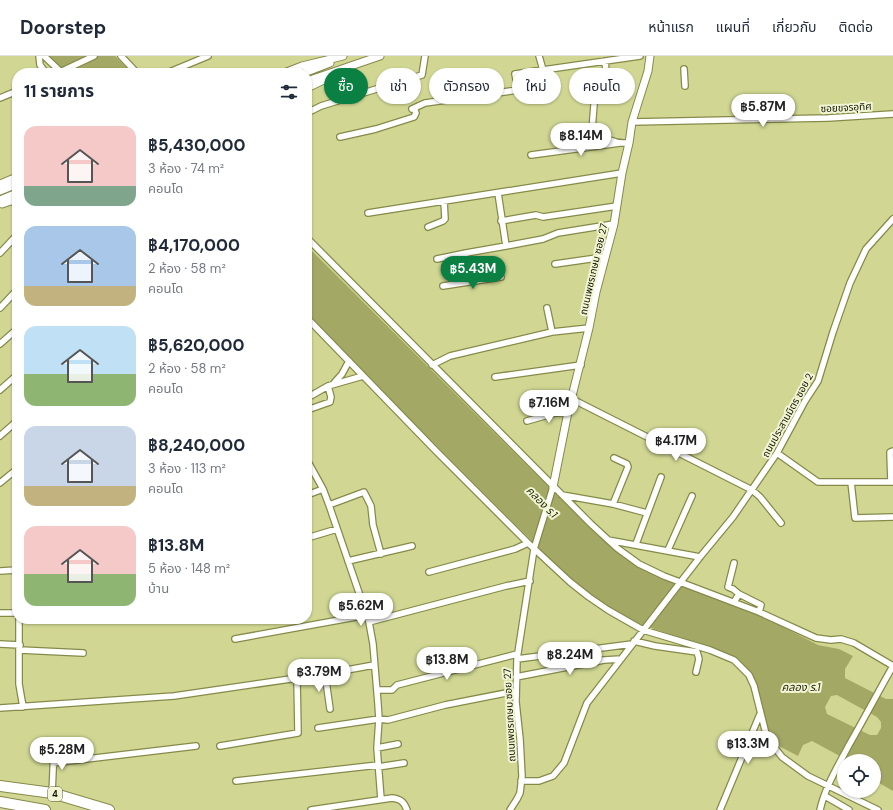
<!DOCTYPE html>
<html lang="th">
<head>
<meta charset="utf-8">
<style>
  :root { --surface:#fff; --page:#f2f2f3; --text:#1f2937; --muted:#747a83; --line:#e0e1e3; --accent:#0b8043 }
  body { margin:0; font-family:"DM Sans","Noto Sans Thai",sans-serif; background:var(--page); color:var(--text); height:100vh; display:flex; flex-direction:column; font-size:15px; white-space:nowrap }
  * { box-sizing:border-box; margin:0 }
  p { font-size:13px; color:var(--muted) }
  .icon { flex:none; width:22px; height:22px; fill:none; stroke:currentColor; stroke-width:2; stroke-linecap:round; stroke-linejoin:round }
  .map { position:relative; flex:1; overflow:hidden }
  .sheet { position:absolute; left:12px; top:12px; width:300px; height:556px; display:flex; flex-direction:column; background:var(--surface); border-radius:16px; box-shadow:0 1px 3px #0004 }
  .sheet>* { flex:none }
  .guide { position:absolute; left:324px; top:12px; width:380px; height:36px; display:flex; gap:8px }
  .fabs { position:absolute; left:837px; top:698px; display:grid; gap:8px }
  .fabs a { display:grid; place-items:center; width:44px; height:44px; border-radius:50%; background:var(--surface); box-shadow:0 1px 3px #0004; font-size:20px }
  .price { position:absolute; translate:-50% -34px; padding:0 9px; border-radius:14px; background:#fff; color:#222; font-size:13px; line-height:26px; filter:drop-shadow(0 1px 2px #0008) }
  .price::after { content:''; position:absolute; left:50%; top:24px; width:12px; height:9px; margin-left:-6px; background:inherit; clip-path:polygon(0 0,100% 0,50% 100%) }
  .price.selected { background:var(--accent); color:#fff }
  ul { padding:0; list-style:none }
  li { display:flex; align-items:center; gap:12px; height:100px; padding:0 12px }
  li span { display:grid; place-items:center; flex:none; width:112px; height:80px; border-radius:12px; color:#555 }
  li>.icon { margin-inline-start:auto }
  span .icon { width:48px; height:48px; fill:#fffc; stroke-width:1 }
  li b { font-size:17px }
  h2 { display:flex; justify-content:space-between; align-items:center; height:48px; padding:0 12px; font-size:17px }
  .tag { padding:0 14px; border-radius:18px; background:var(--surface); box-shadow:0 1px 3px #0004; font-size:14px; line-height:36px }
  .tag.selected { background:var(--accent); color:#fff }
  header { display:flex; align-items:center; gap:24px; box-sizing:border-box; height:56px; padding:0 20px; background:var(--surface); border-bottom:1px solid var(--line) }
  header strong { font-size:19px }
  nav { display:flex; gap:22px; margin-inline-start:auto; font-size:14px }
  .map>svg:first-child { display:block }
</style>
</head>
<body>
<header>
<strong>Doorstep</strong>
<nav><a>หน้าแรก</a><a>แผนที่</a><a>เกี่ยวกับ</a><a>ติดต่อ</a></nav>
</header>
<div class="map">
<svg width="893" height="754" viewBox="0 0 893 754">
  <rect width="100%" height="100%" fill="#d1d793"/>
  <path fill="#a4a865" fill-rule="evenodd" d="M46,0H115L132,17H63Z
    M307,190L596,478L623,501L645,514L760,559L818,589L839,593L853,600L845,613V622L886,643H893V735L874,724V705H849L812,685L803,689L798,700L779,690L768,674L756,627L749,615L737,602L718,594L639,568L593,541L562,515L307,261ZM837,639L877,661L881,666V672L877,679H870L827,658L825,651L831,640Z"/>
  <g fill="none" stroke-linecap="round" stroke-linejoin="round">
    <g stroke="#868a49" stroke-width="8">
      <path id="street" d="M39,0L40,9L46,17
        M44,0L62,17
        M121,0L137,17
        M539,0L543,14
        M605,5L608,35L595,36L592,74C602,81 614,88 626,87
        M684,13L685,30
        M58,17L94,0
        M167,17L208,0
        M446,32L447,44
        M0,42L17,35
        M412,53L425,47L518,34L515,18L640,0
        M307,57L321,50L422,19L425,0
        M632,66L828,62L893,58
        M340,81L376,73L414,61L416,57L414,52
        M531,99L620,87
        M368,157L622,117
        M501,165L536,159L543,161L617,150
        M428,171L443,165L445,163L444,145
        M307,182L591,468L617,492L639,508L664,520L759,556L816,582L831,584L841,583L854,587L893,610C878,636 864,663 849,689C838,710 825,731 820,754
        M506,190L543,183L558,177L614,168
        M0,197L17,179
        M437,203L466,197
        M555,208L604,201
        M469,226L466,197L506,190L498,137
        M443,230L501,221
        M0,252L17,234
        M547,252L552,276
        M307,262L436,395L528,487L570,526L589,541L608,554L643,574L710,594L734,604L749,619L754,630L767,682L782,701L808,720L878,754
        M0,288L17,273
        M432,309L450,300L552,276L589,272
        M495,321L581,309
        M334,327L342,318L349,305
        M0,334L17,319
        M307,342L328,330
        M572,343L752,434L760,441L781,467
        M307,354L330,346L331,341L328,330L363,320
        M527,365L555,357L568,356
        M0,380L17,365
        M777,397L818,426H893
        M307,404L323,433L329,449L369,566L373,588L378,648L379,663L377,692L381,743
        M851,426L855,462L893,461
        M891,426L890,396L893,395
        M0,427L17,413
        M307,439L323,433
        M562,439L613,448L647,457
        M613,448L628,411L627,408L614,402
        M329,449L364,436L371,450L373,469L381,498
        M307,482L337,473
        M608,484L700,501
        M636,488L661,421
        M668,494L692,440
        M348,505L412,490
        M734,507L728,531L733,533L739,538
        M0,515L17,514
        M429,516L515,493L528,487
        M734,546L739,538L761,549L759,556
        M0,557H17
        M19,563V628L23,651
        M369,566L506,530L530,525
        M235,583L367,559
        M634,585L655,590L697,596L699,603L696,616
        M0,588L20,589
        M20,594L83,597
        M517,603L632,588
        M325,618L330,653
        M516,621L604,604L621,603
        M377,634H392L397,629L517,598
        M0,652L174,640L325,618L374,609
        M318,672L379,663L388,664L445,649L516,635
        M220,690L298,677L297,622
        M377,692L398,688
        M53,707L196,690
        M378,711L404,707
        M236,725L378,709
        M521,725H539L553,720L564,707L587,647L700,501L733,461L777,397L805,345L818,325L833,276L850,227L866,193L893,163
        M52,737L54,693
        M825,740L849,754
        M311,754L392,742C401,743 404,746 407,754
        M510,754L517,743L520,737L522,720L520,683L516,646L517,603L534,493L553,431
        M720,754L760,658"/>
    </g>
    <g stroke="#868a49" stroke-width="9">
      <path id="secondary" d="M284,17L302,10L343,0
        M304,17L330,7
        M307,25L380,0
        M307,32L330,21
        M0,128L17,121
        M0,135L17,128
        M0,144L17,137
        M2,148L17,143
        M553,431L568,356L589,272L596,236L614,168L622,117L629,87L632,66L648,15L650,0"/>
    </g>
    <g stroke="#868a49" stroke-width="12">
      <path id="highway" d="M0,730L52,737L109,754
        M0,746L45,754"/>
    </g>
    <use href="#street" stroke="#fff" stroke-width="5.5"/>
    <use href="#secondary" stroke="#fff" stroke-width="7"/>
    <use href="#highway" stroke="#fff" stroke-width="10"/>
  </g>
  <g text-anchor="middle" stroke-width="4" stroke-linejoin="round" paint-order="stroke">
    <rect fill="#f1f5d3" stroke="#56583f" stroke-width="1" x="48" y="731" width="14" height="14" rx="3"/>
    <g font-size="9" font-weight="bold" fill="#141500">
      <text x="55" y="741">4</text>
    </g>
    <g font-size="10" fill="#141500" stroke="#f1f5d3">
      <text transform="translate(846 51) rotate(-3)" y="4">ซอยขจรอุทิศ</text>
      <text transform="translate(593 213) rotate(-77)" y="4">ถนนเพชรเกษม ซอย 27</text>
      <text transform="translate(787 359) rotate(-61)" y="4">ถนนประสานมิตร ซอย 2</text>
      <text transform="translate(509 659) rotate(-93)" y="4">ถนนเพชรเกษม ซอย 27</text>
    </g>
    <g font-size="11" font-style="italic" fill="#2b2c0e" stroke="#f1f5d3">
      <text transform="translate(542 446) rotate(45)" y="4">คลอง ร.1</text>
      <text x="801" y="635">คลอง ร.1</text>
    </g>
  </g>
</svg>
<div class="fabs">
<a><svg class="icon" aria-label="locate" viewBox="0 0 24 24"><circle cx="12" cy="12" r="6"/><path d="M12 2v4M12 18v4M2 12h4M18 12h4"/></svg></a>
</div>
<b class="price" style="left:763px;top:72px">฿5.87M</b>
<b class="price" style="left:581px;top:101px">฿8.14M</b>
<b class="price selected" style="left:473px;top:234px">฿5.43M</b>
<b class="price" style="left:549px;top:368px">฿7.16M</b>
<b class="price" style="left:676px;top:406px">฿4.17M</b>
<b class="price" style="left:361px;top:571px">฿5.62M</b>
<b class="price" style="left:570px;top:620px">฿8.24M</b>
<b class="price" style="left:447px;top:625px">฿13.8M</b>
<b class="price" style="left:319px;top:637px">฿3.79M</b>
<b class="price" style="left:748px;top:709px">฿13.3M</b>
<b class="price" style="left:62px;top:715px">฿5.28M</b>
<div class="guide">
<a class="tag selected">ซื้อ</a>
<a class="tag">เช่า</a>
<a class="tag">ตัวกรอง</a>
<a class="tag">ใหม่</a>
<a class="tag">คอนโด</a>
</div>
<section class="sheet">
<h2>11 รายการ<svg class="icon" aria-label="filters" viewBox="0 0 24 24"><path d="M4 7h16M4 17h16"/><circle cx="9" cy="7" r="2"/><circle cx="15" cy="17" r="2"/></svg></h2>
<ul>
<li><span style="background:linear-gradient(#f6c9c9 75%,#7fa58c 0)"><svg class="icon" aria-label="home" viewBox="0 0 24 24"><path d="M3 11l9-7 9 7M6 9v11h12V9"/></svg></span><div><b>฿5,430,000</b><p>3 ห้อง · 74 m²</p><p>คอนโด</p></div></li>
<li><span style="background:linear-gradient(#a9c7e8 75%,#c2b280 0)"><svg class="icon" aria-label="home" viewBox="0 0 24 24"><path d="M3 11l9-7 9 7M6 9v11h12V9"/></svg></span><div><b>฿4,170,000</b><p>2 ห้อง · 58 m²</p><p>คอนโด</p></div></li>
<li><span style="background:linear-gradient(#bfe0f5 60%,#8fb573 0)"><svg class="icon" aria-label="home" viewBox="0 0 24 24"><path d="M3 11l9-7 9 7M6 9v11h12V9"/></svg></span><div><b>฿5,620,000</b><p>2 ห้อง · 58 m²</p><p>คอนโด</p></div></li>
<li><span style="background:linear-gradient(#c9d6e8 75%,#c2b280 0)"><svg class="icon" aria-label="home" viewBox="0 0 24 24"><path d="M3 11l9-7 9 7M6 9v11h12V9"/></svg></span><div><b>฿8,240,000</b><p>3 ห้อง · 113 m²</p><p>คอนโด</p></div></li>
<li><span style="background:linear-gradient(#f6c9c9 60%,#8fb573 0)"><svg class="icon" aria-label="home" viewBox="0 0 24 24"><path d="M3 11l9-7 9 7M6 9v11h12V9"/></svg></span><div><b>฿13.8M</b><p>5 ห้อง · 148 m²</p><p>บ้าน</p></div></li>
</ul>
</section>
</div>
</body>
</html>
